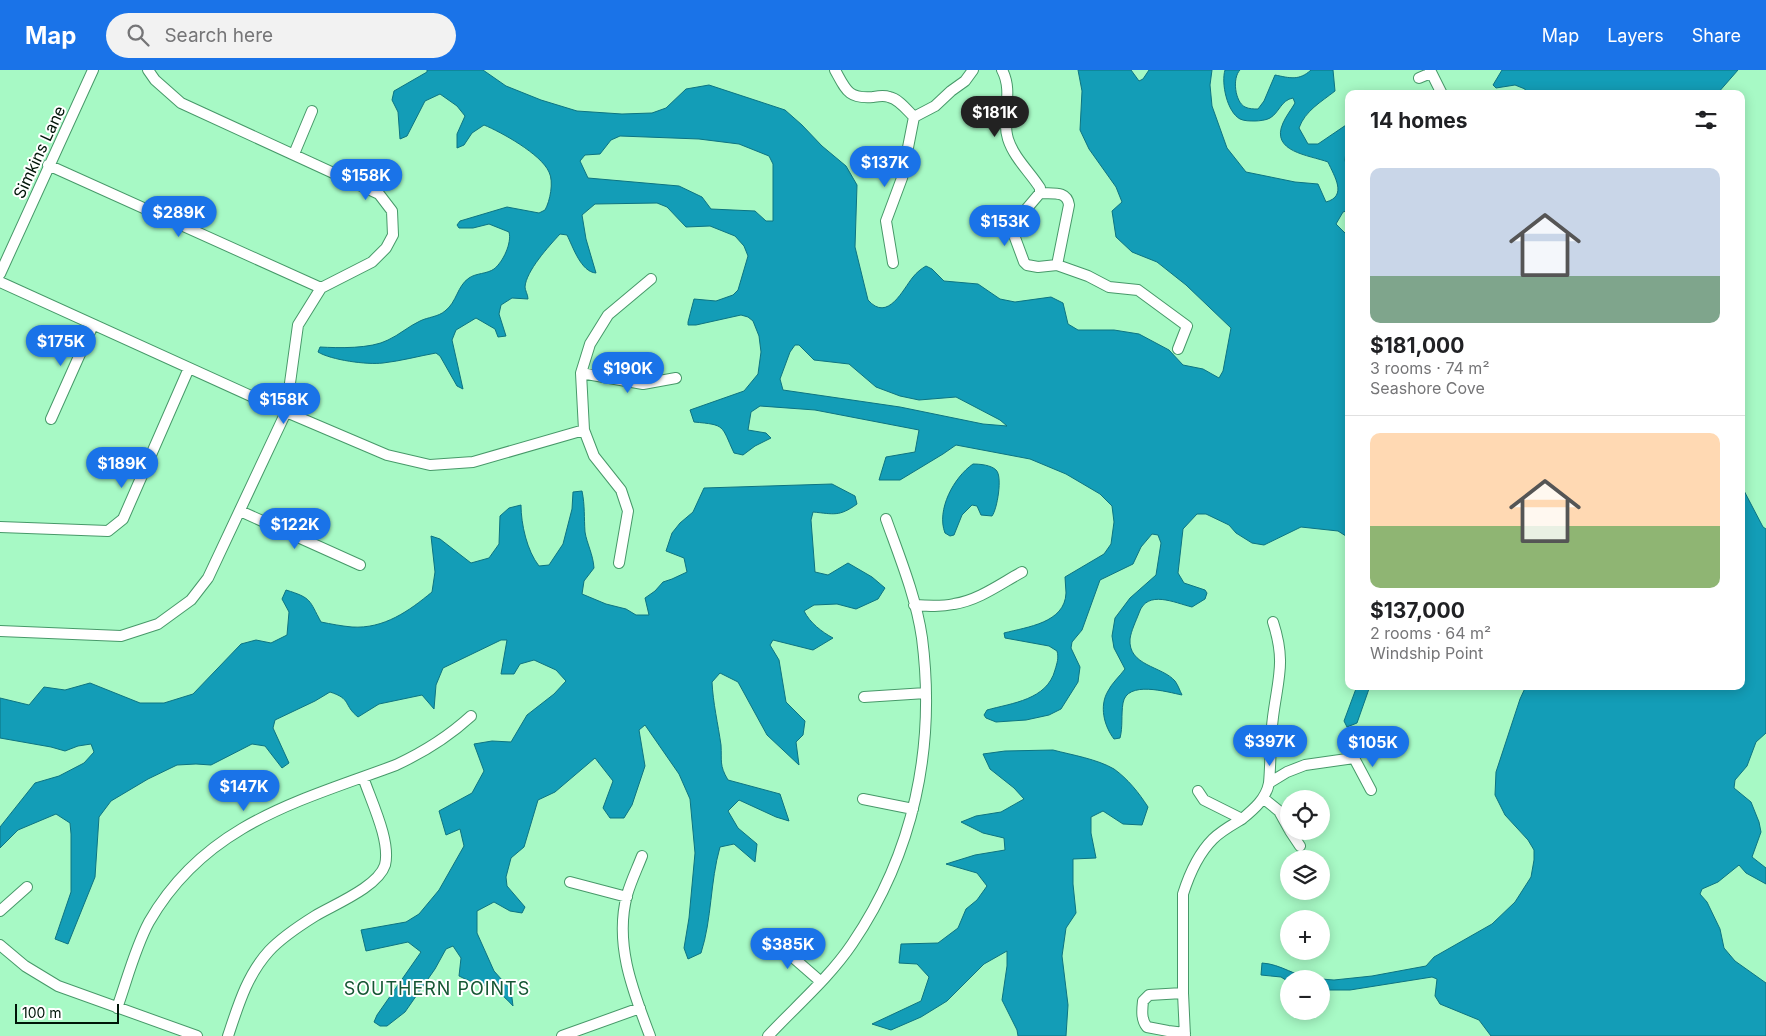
<!DOCTYPE html>
<html lang="en">
<head>
<meta charset="utf-8">
<style>
  :root { --surface:#fff; --page:#f2f2f2; --text:#202124; --muted:#757577; --line:#e0e0e0; --accent:#1a73e8 }
  body { margin:0; font-family:Inter,sans-serif; background:var(--page); color:var(--text); height:100vh; display:flex; flex-direction:column; font-size:19px; white-space:nowrap }
  * { box-sizing:border-box; margin:0 }
  p { font-size:16px; color:var(--muted) }
  .icon { flex:none; width:28px; height:28px; fill:none; stroke:currentColor; stroke-width:2; stroke-linecap:round; stroke-linejoin:round }
  .map { position:relative; flex:1; overflow:hidden }
  .side { position:absolute; left:1345px; top:20px; width:400px; height:600px; display:flex; flex-direction:column; background:var(--surface); border-radius:10px; box-shadow:0 2px 12px #0003 }
  .side>* { flex:none }
  .controls { position:absolute; left:1280px; top:720px; display:grid; gap:10px }
  .controls a { display:grid; place-items:center; width:50px; height:50px; border-radius:50%; background:var(--surface); box-shadow:0 2px 12px #0003; font-size:25px }
  .scale { position:absolute; left:15px; bottom:12px; width:104px; box-sizing:border-box; padding-left:5px; border:2px solid #001508; border-top:0; font-size:14px; line-height:18px; white-space:nowrap; color:#001508; -webkit-text-stroke:4px #fff; paint-order:stroke }
  .price { position:absolute; translate:-50% -42px; padding:0 11px; border-radius:18px; background:var(--accent); color:#fff; font-size:16px; line-height:32px; filter:drop-shadow(0 1px 2px #0008) }
  .price::after { content:''; position:absolute; left:50%; top:30px; width:15px; height:11px; margin-left:-8px; background:inherit; clip-path:polygon(0 0,100% 0,50% 100%) }
  .price.on { background:#222; color:#fff }
  ul { padding:0; list-style:none }
  li { display:grid; align-content:center; gap:10px; height:265px; padding:0 25px }
  li+li { border-top:1px solid var(--line) }
  li span { display:grid; place-items:center; height:155px; border-radius:10px; color:#555 }
  li>.icon { margin-inline-start:auto }
  span .icon { width:90px; height:90px; fill:#fffc; stroke-width:1 }
  li b { font-size:21px }
  h2 { display:flex; justify-content:space-between; align-items:center; height:60px; padding:0 25px; font-size:21px }
  header { display:flex; align-items:center; gap:30px; box-sizing:border-box; height:70px; padding:0 25px; background:var(--accent); color:#fff }
  header strong { font-size:24px }
  nav { display:flex; gap:28px; margin-inline-start:auto; font-size:18px }
  .search { width:350px; height:45px; background:var(--page); display:flex; align-items:center; gap:12px; box-sizing:border-box; padding:0 18px; border-radius:28px; color:var(--muted); font-size:19px }
  .map>svg:first-child { display:block }
</style>
</head>
<body>
<header>
<strong>Map</strong>
<div class="search"><svg class="icon" aria-label="search" viewBox="0 0 24 24"><circle cx="10" cy="10" r="6"/><path d="M15 15l6 6"/></svg>Search here</div>
<nav><a>Map</a><a>Layers</a><a>Share</a></nav>
</header>
<div class="map">
<svg width="1766" height="966" viewBox="0 0 1766 966">
  <rect width="100%" height="100%" fill="#a7f9c5"/>
  <path fill="#139db7" stroke="#0d7482" fill-rule="evenodd" d="M427,0H483L506,16L541,30L577,41L622,44L652,43L666,38L686,19L709,15L785,40L802,55L822,76L846,96L857,115L855,177L868,230C888,253 903,219 913,207C917,202 921,199 926,196L932,199L944,211L978,214L1000,229L1015,232L1051,227L1063,233L1068,254L1078,260H1114L1139,264L1169,280L1183,295L1203,299L1219,308L1223,301L1231,258L1186,215L1157,192L1132,182L1116,167L1112,141L1122,132L1116,117L1089,79L1080,60L1082,21L1078,0H1131L1139,11L1143,9L1149,0H1212L1210,15L1212,36L1227,78L1246,102L1295,112L1318,114L1326,132C1348,126 1334,106 1328,92C1309,85 1270,82 1283,53C1286,46 1291,40 1295,33L1293,28C1281,30 1279,43 1270,48C1267,50 1259,51 1255,51C1250,51 1244,51 1240,49C1227,42 1221,13 1225,0H1240C1232,8 1235,32 1245,37C1249,39 1254,39 1258,39L1264,31L1275,5C1290,8 1299,11 1311,0H1333L1335,21C1321,32 1305,41 1299,58L1308,74H1318L1349,53V78L1346,81L1345,90L1349,108V140L1343,142L1336,154L1349,167V468L1338,461L1301,457L1264,475L1252,473L1236,463L1229,455L1206,444H1197L1183,459L1178,503L1184,513L1205,520L1207,523L1205,529L1192,537C1175,533 1147,519 1139,543C1136,551 1131,561 1130,569C1128,596 1162,596 1175,611C1178,615 1180,621 1182,625C1167,622 1127,610 1123,633C1121,645 1123,657 1120,668L1114,669C1104,656 1099,636 1108,621C1112,613 1119,607 1125,599L1114,578L1112,566L1115,548L1130,528L1156,505L1161,473L1158,465L1152,464L1141,477L1133,494L1100,510L1082,560L1072,572L1071,578L1080,597L1078,612L1061,639L1049,645L1026,650L996,652L986,648L984,645L987,640C1012,633 1047,630 1055,600C1057,593 1059,588 1057,581L1049,576L1005,568L1004,563C1027,557 1065,553 1066,523C1066,518 1065,512 1065,507L1104,484L1111,474L1114,452L1112,436L1100,424L1066,404L1030,389L956,375L943,384L900,410H879L886,387L915,382L919,360L815,340L760,336L751,342L748,360L766,363L771,368L755,376L743,385L734,383C721,355 726,355 694,352L690,340L744,321L758,304L761,282L759,266L753,251L748,247L741,245L696,255H688V252L694,229L716,231L733,225L738,220L748,186L744,176L735,166L710,156L686,157L667,137L657,133L595,134L582,145L586,169L596,203C581,202 573,177 567,165L560,164C549,176 526,201 525,217C525,220 528,225 528,229L512,228L501,235L499,244L506,266L498,267L495,259L476,248L456,260L452,270L463,319L457,316L440,286L436,283C419,286 401,291 383,293C367,295 331,290 318,282L320,277C338,278 371,279 388,270C399,265 409,256 420,251C428,247 438,247 445,241C457,232 457,216 469,208C476,203 487,204 494,199C503,192 512,173 509,162L489,154L473,158H459L457,155L460,151L507,137L539,143L545,140C550,131 554,112 549,102C541,84 501,62 484,55L472,63L464,75L457,78V64L465,46L457,36L440,24L425,31L407,66L400,69L398,42L392,30L394,21L427,2ZM620,66L699,69L739,74L769,86L773,94V151H766L755,141L711,139L702,127L679,116L588,108L580,91L585,85L600,84L611,70ZM795,275H799L814,290L849,294L876,317L900,326L919,330L956,327L1000,350L1007,356L983,354L900,337L783,320L780,309L790,282Z
    M1502,0H1738L1717,24H1526L1525,19L1515,15L1496,18L1493,15Z
    M973,394C980,394 991,395 996,400C1003,406 997,440 992,446L981,445L977,436L972,435L962,445L954,465L950,466L945,463C936,440 954,407 973,394Z
    M832,414L855,426L857,434C839,447 834,444 813,442L811,450L815,502L828,505L848,493L872,507L885,518L878,529L856,539L837,534L814,535L804,541C810,553 822,562 833,568L813,580L773,570L770,575L779,590L786,632L805,651L803,665L796,672L799,695L767,665L738,612L720,603L712,612C713,633 718,654 721,675C722,691 719,695 728,710L780,724L789,751L776,747L739,730L728,741L738,758L757,774L755,792L734,774L720,777C710,812 712,849 701,883L688,889L684,878L689,848L695,783L690,729L679,704L645,655L639,660L645,696L632,735L624,748H610L603,738L613,711L595,688L555,722L538,730L524,777L511,788L506,807L507,816L525,837L522,843L510,841L494,832L477,841V863L494,901L511,920L513,936C506,928 497,920 486,916C477,913 468,911 459,906L461,888L453,876L446,879L435,899L405,942L387,956H380L374,952L377,945L421,882L408,872L366,881L361,860L406,852L419,844L439,820L464,776L460,759L446,765L439,741L472,723L484,701L474,674L492,671L511,672L527,645L554,624L566,611L556,600L534,590L520,594L514,604H501L507,570H501L443,598L436,615L434,639L422,625L379,634L358,647C343,635 352,629 330,622L315,631L275,650L273,658L289,693L282,698L265,676L252,674L211,695L196,694L177,695L148,709L111,731L99,747L95,807L68,874L55,869L71,822V764L70,753L56,744L18,760L0,778V757L35,713L59,706L84,693L94,682L91,674L78,676L65,681L51,677L0,668V628L29,635L44,617L65,620L90,613L140,633H164L193,624L241,574L256,570L271,573L287,565L289,542L282,529L286,520C312,528 309,530 321,552C331,554 341,556 352,557C384,559 409,541 432,522L435,502L431,466L440,469L471,493L489,488L499,474L500,446L509,438L521,435C521,454 527,481 539,496L549,495L563,474L572,439L573,422L582,421C585,435 584,448 585,462C587,474 593,484 594,498L584,511L582,524L606,534L626,539L636,545H649L645,528L655,521L663,512L672,509L687,502L684,488L666,481L672,463L680,453L693,442L704,418Z
    M1741,415L1763,457L1766,459V663L1756,672L1747,696L1735,710L1734,718L1751,732L1759,752L1761,762L1752,787L1766,798V814L1746,803L1739,795L1718,812L1702,819L1700,824L1707,832L1720,859L1724,878L1735,891L1766,913V966H1491L1479,950L1440,934L1435,926L1437,909L1432,907L1350,920H1321V909L1334,910L1372,906L1426,896L1434,887L1492,854L1515,832L1531,807L1534,790V780L1528,770L1505,745L1495,725L1496,702L1520,629L1526,616H1741Z
    M1357,616H1370L1357,653L1347,657L1344,651Z
    M1053,680C1072,685 1097,689 1114,699C1128,709 1139,723 1148,737L1142,755L1123,754L1103,741L1091,747V763L1096,788L1073,789V814L1076,843L1066,858L1062,886L1068,935L1066,966H1018L1017,960L1002,930L1007,896V881L984,894L947,931L921,947L891,960L872,954L921,931L929,907L917,894L899,893L901,874L938,873L958,858L966,839L977,830L987,816L977,803L946,794L975,785L1005,780L1004,768L983,763L961,752L976,746L1001,742L1024,729L1014,718L990,699L983,684L1005,681Z
    M1262,893C1281,894 1296,907 1315,909H1289V912L1281,907L1261,905Z"/>
  <g fill="none" stroke-linecap="round" stroke-linejoin="round">
    <g stroke="#479969" stroke-width="12">
      <path id="minor" d="M835,0C846,20 848,29 873,27C879,26 884,25 889,27C899,29 907,40 914,47
        M1002,0C1014,22 1001,47 1008,69C1014,88 1030,102 1040,118V123
        M1430,0L1442,24
        M1419,8L1431,3
        M914,47L935,36L951,21L965,11L973,0
        M294,84L312,41
        M48,95L321,218
        M1040,123L1017,150L1014,155V165L1024,192L1027,195L1038,197L1057,195L1088,206L1109,217L1138,220L1187,256L1178,279
        M1040,123C1052,124 1067,120 1069,135L1057,195
        M893,193L886,151L902,108L914,47
        M0,204L93,0
        M0,212L286,342L387,385L430,395L473,392L584,360
        M581,303L643,314L676,308
        M51,349L93,255
        M240,441L360,495
        M0,457L108,461L123,449L189,298
        M619,493L628,441L621,420L594,386L584,360L581,303L590,274L608,245L651,209
        M914,535C928,536 941,537 954,534C979,530 1000,514 1022,502
        M0,561L121,566L158,554L191,530L208,508L286,342L298,255L321,218L372,192L386,178L393,165L392,141L379,124L181,33L155,10L148,0
        M864,627L926,623
        M1269,713C1271,691 1270,669 1273,647C1278,608 1286,592 1273,552
        M1198,721L1204,730L1242,749C1254,739 1266,729 1269,713L1287,702L1305,695L1354,688L1371,720
        M1263,728L1279,741L1289,759
        M863,729L913,739
        M1290,761L1300,776
        M642,786C637,799 631,811 627,825C614,874 633,921 650,966
        M570,812L627,827
        M0,841L27,817
        M773,870L820,911
        M0,875L25,896L58,916L197,966
        M1183,923L1149,925L1143,931C1142,940 1141,950 1147,957L1168,961L1185,963
        M117,938C127,910 135,878 149,852C205,754 299,731 396,695C424,682 448,667 471,646
        M228,966C238,936 247,905 269,881C282,867 299,856 315,846C333,835 378,817 385,795C391,771 371,731 363,707
        M562,966L640,938
        M768,966C796,936 829,908 852,874C914,783 936,677 922,568C916,527 900,488 886,449
        M1185,966L1183,923V824C1189,805 1199,783 1213,769C1221,761 1232,755 1242,749"/>
    </g>
    <use href="#minor" stroke="#fff" stroke-width="10"/>
  </g>
  <g text-anchor="middle" stroke-width="4" stroke-linejoin="round" paint-order="stroke">
    <g font-size="16" fill="#001508" stroke="#fff">
      <text transform="translate(39 82) rotate(-65)" y="6">Simkins Lane</text>
    </g>
    <g font-size="18" letter-spacing="1" fill="#165734" stroke="#fff">
      <text x="437" y="925">SOUTHERN POINTS</text>
    </g>
  </g>
</svg>
<div class="controls">
<a><svg class="icon" aria-label="locate" viewBox="0 0 24 24"><circle cx="12" cy="12" r="6"/><path d="M12 2v4M12 18v4M2 12h4M18 12h4"/></svg></a>
<a><svg class="icon" aria-label="layers" viewBox="0 0 24 24"><path d="M12 4l9 5-9 5-9-5zM3 14l9 5 9-5"/></svg></a>
<a>+</a>
<a>−</a>
</div>
<div class="scale">100 m</div>
<b class="price on" style="left:995px;top:68px">$181K</b>
<b class="price" style="left:885px;top:118px">$137K</b>
<b class="price" style="left:366px;top:131px">$158K</b>
<b class="price" style="left:179px;top:168px">$289K</b>
<b class="price" style="left:1005px;top:177px">$153K</b>
<b class="price" style="left:61px;top:297px">$175K</b>
<b class="price" style="left:628px;top:324px">$190K</b>
<b class="price" style="left:284px;top:355px">$158K</b>
<b class="price" style="left:122px;top:419px">$189K</b>
<b class="price" style="left:295px;top:480px">$122K</b>
<b class="price" style="left:1270px;top:697px">$397K</b>
<b class="price" style="left:1373px;top:698px">$105K</b>
<b class="price" style="left:244px;top:742px">$147K</b>
<b class="price" style="left:788px;top:900px">$385K</b>
<section class="side">
<h2>14 homes<svg class="icon" aria-label="filters" viewBox="0 0 24 24"><path d="M4 7h16M4 17h16"/><circle cx="9" cy="7" r="2"/><circle cx="15" cy="17" r="2"/></svg></h2>
<ul>
<li><span style="background:linear-gradient(#c9d6e8 70%,#7fa58c 0)"><svg class="icon" aria-label="home" viewBox="0 0 24 24"><path d="M3 11l9-7 9 7M6 9v11h12V9"/></svg></span><div><b>$181,000</b><p>3 rooms · 74 m²</p><p>Seashore Cove</p></div></li>
<li><span style="background:linear-gradient(#ffd9b3 60%,#8fb573 0)"><svg class="icon" aria-label="home" viewBox="0 0 24 24"><path d="M3 11l9-7 9 7M6 9v11h12V9"/></svg></span><div><b>$137,000</b><p>2 rooms · 64 m²</p><p>Windship Point</p></div></li>
</ul>
</section>
</div>
</body>
</html>
